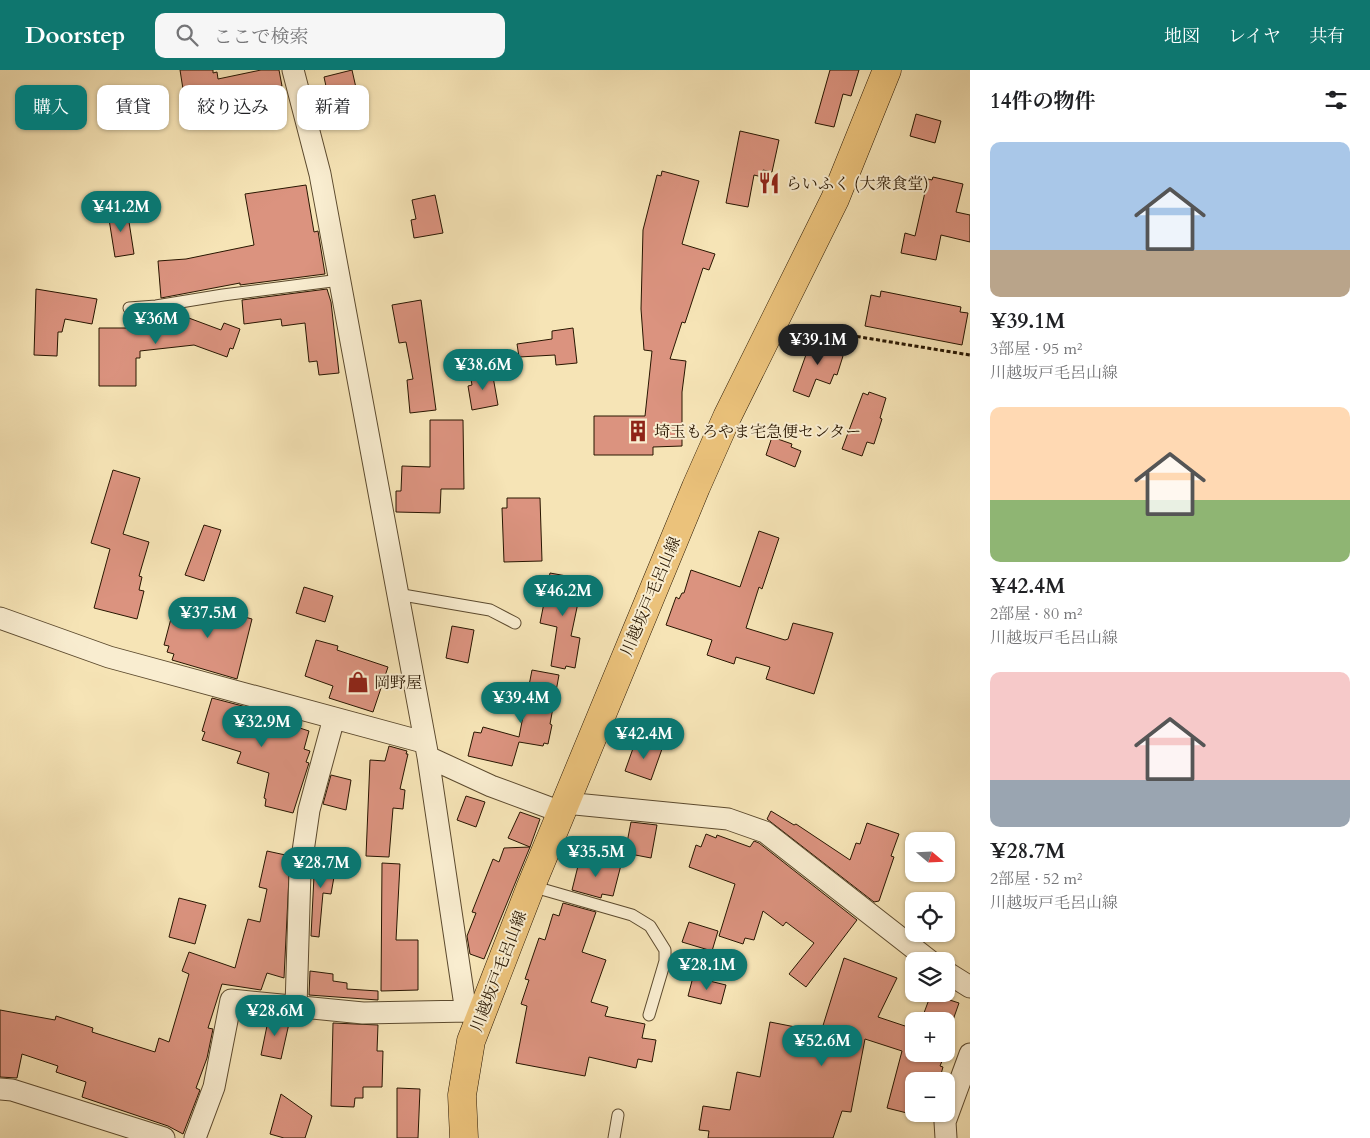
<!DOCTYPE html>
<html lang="ja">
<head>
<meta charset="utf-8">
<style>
  :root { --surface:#fff; --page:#f6f6f6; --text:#202124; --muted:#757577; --accent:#0f766e }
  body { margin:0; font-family:Cardo,"Noto Serif JP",serif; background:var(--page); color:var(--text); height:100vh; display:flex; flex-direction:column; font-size:19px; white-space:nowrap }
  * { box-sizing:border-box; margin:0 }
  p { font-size:16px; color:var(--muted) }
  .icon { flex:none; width:28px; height:28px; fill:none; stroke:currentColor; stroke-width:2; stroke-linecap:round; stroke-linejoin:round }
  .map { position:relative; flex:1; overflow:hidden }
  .drawer { display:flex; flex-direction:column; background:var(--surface); width:400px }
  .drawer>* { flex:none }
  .guide { position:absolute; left:15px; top:15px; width:475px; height:45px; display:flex; gap:10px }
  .needle { width:32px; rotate:109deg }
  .fabs { position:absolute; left:905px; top:762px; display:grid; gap:10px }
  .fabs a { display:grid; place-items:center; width:50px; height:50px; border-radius:10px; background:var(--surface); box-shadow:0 1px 4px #0004; font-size:25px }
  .price { position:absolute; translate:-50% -42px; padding:0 11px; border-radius:18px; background:var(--accent); color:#fff; font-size:16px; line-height:32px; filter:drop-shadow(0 1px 2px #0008) }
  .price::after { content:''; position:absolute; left:50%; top:30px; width:15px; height:11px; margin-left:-8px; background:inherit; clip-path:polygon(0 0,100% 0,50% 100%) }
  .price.active { background:#222; color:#fff }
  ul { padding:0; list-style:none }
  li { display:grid; align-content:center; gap:10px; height:265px; padding:0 20px }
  li span { display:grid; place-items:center; height:155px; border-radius:10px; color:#555 }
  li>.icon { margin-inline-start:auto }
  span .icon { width:90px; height:90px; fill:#fffc; stroke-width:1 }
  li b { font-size:21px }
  h2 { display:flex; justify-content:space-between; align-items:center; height:60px; padding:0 20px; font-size:21px }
  .pill { padding:0 18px; border-radius:10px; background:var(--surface); box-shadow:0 1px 4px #0004; font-size:18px; line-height:45px }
  .pill.active { background:var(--accent); color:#fff }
  header { display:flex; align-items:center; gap:30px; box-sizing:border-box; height:70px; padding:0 25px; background:var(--accent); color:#fff }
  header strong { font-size:24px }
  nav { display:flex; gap:28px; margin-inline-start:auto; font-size:18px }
  .search { width:350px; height:45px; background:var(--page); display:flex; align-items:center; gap:12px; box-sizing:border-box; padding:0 18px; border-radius:10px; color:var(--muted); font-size:19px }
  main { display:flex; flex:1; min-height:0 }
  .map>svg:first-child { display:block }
</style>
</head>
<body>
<header>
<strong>Doorstep</strong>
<div class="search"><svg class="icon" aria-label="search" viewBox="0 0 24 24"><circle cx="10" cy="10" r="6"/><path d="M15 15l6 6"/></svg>ここで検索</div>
<nav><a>地図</a><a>レイヤ</a><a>共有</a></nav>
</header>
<main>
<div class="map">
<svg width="970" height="1068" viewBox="0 0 970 1068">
  <rect width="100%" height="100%" fill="#f6e4b6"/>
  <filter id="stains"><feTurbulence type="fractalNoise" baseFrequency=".004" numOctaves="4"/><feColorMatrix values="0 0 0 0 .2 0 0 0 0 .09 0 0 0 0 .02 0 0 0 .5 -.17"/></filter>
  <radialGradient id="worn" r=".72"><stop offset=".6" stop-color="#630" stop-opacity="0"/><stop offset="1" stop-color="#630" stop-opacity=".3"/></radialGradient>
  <path fill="#db937f" stroke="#281601" d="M180,0H213V3L217,2L218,9L261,0H279L282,16L185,32Z
    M352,0L361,40L338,46L335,33L330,35L324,7Z
    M830,0H859L851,26L843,24L834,57L815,53Z
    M916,44L941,51L935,73L910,66Z
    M740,61L779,70L772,102L763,100L762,107L754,105L748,137L726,133Z
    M662,101L699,111L682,174L715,184L709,200L703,198L685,253L682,252L670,289L686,291L682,322V376L653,377V385H594V346H645L652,281L644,280L641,239L643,160L657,105L661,106Z
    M933,107L963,114L956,142L970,145V172L941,165L936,190L901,183L905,163L915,166L928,109L932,110Z
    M306,115L314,162L318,161L325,204L240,215V213L161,228L158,191L186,189L254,175L245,124Z
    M435,125L443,163L414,168L411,150L416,149L412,130Z
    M127,139L134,184L115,187L108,143Z
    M36,219L97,229L92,254L65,249L62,262H58L57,286L34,285Z
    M327,219L331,232L339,303L319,305L317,291L309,292L305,253L282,256L281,249L244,254L242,230Z
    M881,221L961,237L960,242L968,243L962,275L865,256L871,225L880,227Z
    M421,230L436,340L410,343L407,310L413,309L406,272L399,273L392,235Z
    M170,241L221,260L224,253L240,259L233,279L230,278L227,287L194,275L140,281V288H136V316H99V258H161L162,243Z
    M573,258L577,293L556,295L555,285L519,287L517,274L552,269V261Z
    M812,268L838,277L836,284L843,286L837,305L834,304L830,314L816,309L809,327L793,321Z
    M492,301L498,335L472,340L468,316L472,315L470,304Z
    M869,322L886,328L880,348L882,349L874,374L867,372L862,386L842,379L863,323L868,325Z
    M430,350H463L464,419H441L440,443L396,442V421H401L402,396L430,397Z
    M772,367L792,374L791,377L801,381L795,397L766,385Z
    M113,400L140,408L123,464L149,472L139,506L142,507L139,520L144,521L137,549L94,538L110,479L91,473Z
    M507,428H540L542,491L504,492L502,438H507Z
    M204,455L221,460L204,511L185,505Z
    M759,461L779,468L762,519L759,517L746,558L785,570L788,569L793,553L833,563L814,624L766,609L770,597L736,587L734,594L707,585L712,570L666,555L676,527L679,529L682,523H684L691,500L740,517Z
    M550,503L583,509L571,566L580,568L575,598L566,596L565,599L551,596L557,557L540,553Z
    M304,517L333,526L325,552L296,543Z
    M186,531L252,549L237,609L172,590L174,584L167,582L169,576L164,575L173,541L182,543Z
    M452,556L474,560L468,593L446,588Z
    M316,570L338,576L337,580L388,597L373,642L329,628L333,616L305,606Z
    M532,600L559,605L550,654L552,655L548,674L544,673L543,676L519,672L512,696L468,686L474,662L481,663L483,657L519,667Z
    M212,628L277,645L275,650L309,661L304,679L310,681L306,692L309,693L293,743L265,736L266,729L264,728L269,703L237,693L241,682L202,670L205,662L202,661Z
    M636,670L662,679L651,710L625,701Z
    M389,676L407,681L406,684H408L400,719L405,720L403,739L393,738L389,787L366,786L370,690L385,691Z
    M331,705L351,710L346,740L323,734Z
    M466,726L485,732L476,757L457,750Z
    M771,741L794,755L796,754L850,790L856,773L860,774L867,753L899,764L891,786L894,787L879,831L874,832L767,749Z
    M520,742L540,749L530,777L508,768Z
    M631,752L657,755L651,788L625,783Z
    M706,764L716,768L717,765L750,777L754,771L759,773L857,850L806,917L789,904L814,873L786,852L783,856L763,841L754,870L745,868L743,874L719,866L735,814L689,797L696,775L701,777Z
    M530,777L484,889L470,884L467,866L476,843L472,842L493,789L499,792L504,778Z
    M267,781L290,786L284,908L267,903L261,920L222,914L208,958L213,959L207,988L196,1018L200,1020L183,1064L168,1056L82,1027L86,1012L56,1002L58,996L22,984L17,1008L0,1007V940L55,950L56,946L93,958L92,962L155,982L159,968L169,972L189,904L182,901L189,882L235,898L248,849L260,852L267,819L259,817Z
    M315,786L337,790L331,824L323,823L319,867L311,866Z
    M580,788L621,795L613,826L602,824L601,828L572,820Z
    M382,793L400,794L396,870H418V920L381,921Z
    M179,828L206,835L195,874L169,867Z
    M563,833L596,842L582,882L606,890L591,932L608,937L605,946L645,954L642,968L656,970L652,992L638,989L636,998L589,987L585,1006L516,993L527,936L521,934L529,910L525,909L539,868L545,870L553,844L559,846Z
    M689,852L718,861L712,881L682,872Z
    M844,888L897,908L878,947L914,959V984H945L940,996L943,997L939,1011H914V1042L908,1040L907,1043L887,1038L902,981L865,969L851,1042L842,1041L833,1068H708L709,1061L699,1060L703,1036L730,1040L737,1002L760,1007L770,952L821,962Z
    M310,901L333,904V911L347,913V919L378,921V930L309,925Z
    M693,907L726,915L721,934L688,926Z
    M931,924L959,933L946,970V951H921Z
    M269,946L290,949L281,989L261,985Z
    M333,953L378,955L377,981H383L382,1017H363V1028H355L354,1037L331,1036Z
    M397,1018L420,1019L418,1068H397Z
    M281,1024L312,1046L305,1068H284L270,1064Z"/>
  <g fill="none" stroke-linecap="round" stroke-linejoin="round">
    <g stroke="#5c4a2e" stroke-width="13">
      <path id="lane" d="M129,238L156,236L223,225L340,210
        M397,524L490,540L515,553
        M531,816L632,845L650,856L665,880V891L649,945
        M614,1068L618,1045"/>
    </g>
    <g stroke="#5c4a2e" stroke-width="23">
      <path id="street" d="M293,0L320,104L428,687L464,929L477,953
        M0,548L109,587L423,672
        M428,687L491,716L561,742
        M565,733L728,749L765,762L930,891
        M946,902L970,917
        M296,937L300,802L309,740L334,648
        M0,1019L12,1020L164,1068
        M195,1068L214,1017L231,930L363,943L469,941
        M946,1068L945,1052L970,984"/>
    </g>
    <g stroke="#281601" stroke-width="29">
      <path id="primary" d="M464,1068L462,1025L471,971L531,816L696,417L727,347L835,129L887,0"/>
    </g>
    <path stroke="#281601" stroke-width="3" stroke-dasharray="4 2.5" stroke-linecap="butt" d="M799,257L970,285"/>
    <use href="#lane" stroke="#f9edd0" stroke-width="11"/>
    <use href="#street" stroke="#f9edd0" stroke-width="21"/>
    <use href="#primary" stroke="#ebc27b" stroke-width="28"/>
  </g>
  <defs>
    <g id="restaurant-bare" transform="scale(1.725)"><path d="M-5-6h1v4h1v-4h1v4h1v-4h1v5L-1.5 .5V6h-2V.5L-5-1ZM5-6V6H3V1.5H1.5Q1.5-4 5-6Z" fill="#8f2418" stroke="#f9edd0" stroke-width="2.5" paint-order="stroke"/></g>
    <g id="building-bare" transform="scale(1.725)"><path d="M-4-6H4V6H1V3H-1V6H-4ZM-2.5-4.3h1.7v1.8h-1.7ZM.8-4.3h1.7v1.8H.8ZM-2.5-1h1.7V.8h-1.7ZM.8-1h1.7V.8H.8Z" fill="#8f2418" stroke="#f9edd0" stroke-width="2.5" paint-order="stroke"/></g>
    <g id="shop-bare" transform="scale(1.725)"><path d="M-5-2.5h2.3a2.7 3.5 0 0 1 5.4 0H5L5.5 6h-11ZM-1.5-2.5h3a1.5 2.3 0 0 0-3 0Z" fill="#8f2418" stroke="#f9edd0" stroke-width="2.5" paint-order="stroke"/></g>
  </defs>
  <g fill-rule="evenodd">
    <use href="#restaurant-bare" x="769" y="113"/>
    <use href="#building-bare" x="638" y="361"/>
    <use href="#shop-bare" x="358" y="612"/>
  </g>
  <g text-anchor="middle" stroke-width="4" stroke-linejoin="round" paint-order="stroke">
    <g font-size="16" fill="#281601" stroke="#f9edd0" text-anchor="start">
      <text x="786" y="119">らいふく (大衆食堂)</text>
      <text x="654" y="367">埼玉もろやま宅急便センター</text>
      <text x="374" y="618">岡野屋</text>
    </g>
    <g font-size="16" fill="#281601" stroke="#f9edd0">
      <text transform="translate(650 526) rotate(-67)" y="6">川越坂戸毛呂山線</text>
      <text transform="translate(498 901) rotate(-69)" y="6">川越坂戸毛呂山線</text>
    </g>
  </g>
  <rect width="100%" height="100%" filter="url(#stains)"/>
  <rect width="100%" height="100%" fill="url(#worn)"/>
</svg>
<div class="fabs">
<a><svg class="needle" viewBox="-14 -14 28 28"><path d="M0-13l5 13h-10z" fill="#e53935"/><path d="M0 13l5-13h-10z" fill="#757577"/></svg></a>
<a><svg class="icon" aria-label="locate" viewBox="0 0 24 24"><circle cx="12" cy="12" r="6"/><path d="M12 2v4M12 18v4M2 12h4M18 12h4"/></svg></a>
<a><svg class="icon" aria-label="layers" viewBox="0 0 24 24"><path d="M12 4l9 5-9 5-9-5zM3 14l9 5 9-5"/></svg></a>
<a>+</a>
<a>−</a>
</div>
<b class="price" style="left:121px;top:163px">¥41.2M</b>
<b class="price" style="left:156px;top:275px">¥36M</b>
<b class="price active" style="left:818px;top:296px">¥39.1M</b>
<b class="price" style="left:483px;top:321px">¥38.6M</b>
<b class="price" style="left:563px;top:547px">¥46.2M</b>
<b class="price" style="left:208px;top:569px">¥37.5M</b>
<b class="price" style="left:521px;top:654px">¥39.4M</b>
<b class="price" style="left:262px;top:678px">¥32.9M</b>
<b class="price" style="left:644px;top:690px">¥42.4M</b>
<b class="price" style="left:596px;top:808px">¥35.5M</b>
<b class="price" style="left:321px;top:819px">¥28.7M</b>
<b class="price" style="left:707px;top:921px">¥28.1M</b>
<b class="price" style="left:275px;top:967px">¥28.6M</b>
<b class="price" style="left:822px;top:997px">¥52.6M</b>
<div class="guide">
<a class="pill active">購入</a>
<a class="pill">賃貸</a>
<a class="pill">絞り込み</a>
<a class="pill">新着</a>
</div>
</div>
<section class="drawer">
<h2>14件の物件<svg class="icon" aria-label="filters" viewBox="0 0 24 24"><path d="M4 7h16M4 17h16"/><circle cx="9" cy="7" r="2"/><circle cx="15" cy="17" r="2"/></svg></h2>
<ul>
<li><span style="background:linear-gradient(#a9c7e8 70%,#b9a48a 0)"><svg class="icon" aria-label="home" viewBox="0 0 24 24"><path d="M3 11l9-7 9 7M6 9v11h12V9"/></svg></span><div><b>¥39.1M</b><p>3部屋 · 95 m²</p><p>川越坂戸毛呂山線</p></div></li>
<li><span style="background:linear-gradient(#ffd9b3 60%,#8fb573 0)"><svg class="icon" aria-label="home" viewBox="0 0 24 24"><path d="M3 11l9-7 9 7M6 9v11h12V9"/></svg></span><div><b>¥42.4M</b><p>2部屋 · 80 m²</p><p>川越坂戸毛呂山線</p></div></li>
<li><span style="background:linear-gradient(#f6c9c9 70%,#9aa5b1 0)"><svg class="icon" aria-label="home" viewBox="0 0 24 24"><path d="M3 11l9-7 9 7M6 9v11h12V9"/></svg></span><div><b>¥28.7M</b><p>2部屋 · 52 m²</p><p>川越坂戸毛呂山線</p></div></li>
</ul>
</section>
</main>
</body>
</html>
